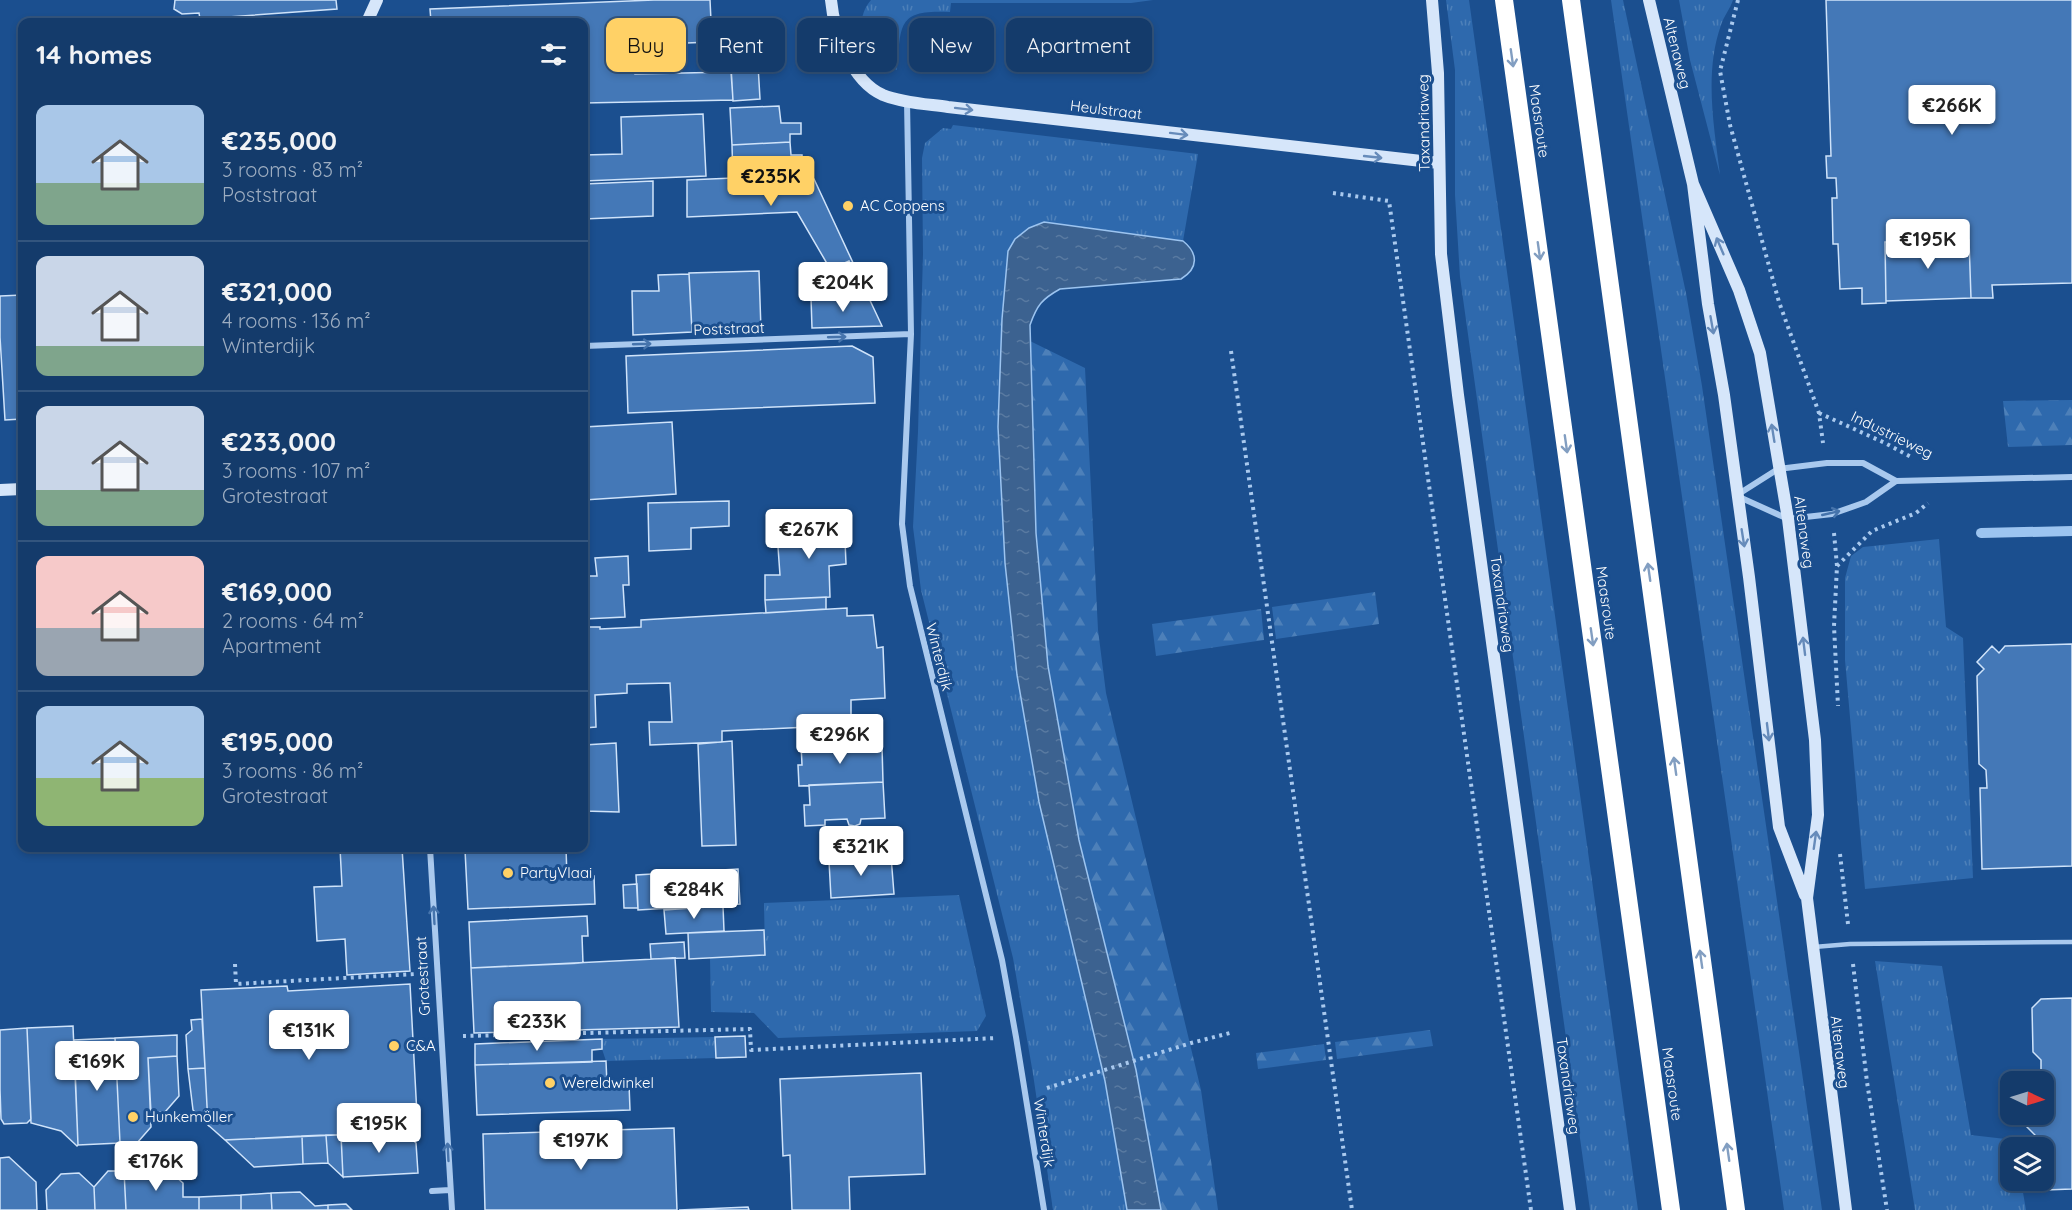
<!DOCTYPE html>
<html lang="en">
<head>
<meta charset="utf-8">
<style>
  :root { --surface:#143b6b; --page:#214673; --text:#f1f3f6; --muted:#9dadc1; --line:#33557e; --accent:#ffd166 }
  body { margin:0; font-family:Quicksand,sans-serif; background:var(--page); color:var(--text); height:100vh; display:flex; flex-direction:column; font-size:22px; white-space:nowrap }
  * { box-sizing:border-box; margin:0 }
  p { font-size:20px; color:var(--muted) }
  .icon { flex:none; width:33px; height:33px; fill:none; stroke:currentColor; stroke-width:2; stroke-linecap:round; stroke-linejoin:round }
  .map { position:relative; flex:1; overflow:hidden }
  .sheet { position:absolute; left:18px; top:18px; width:570px; height:834px; display:flex; flex-direction:column; background:var(--surface); border-radius:12px; box-shadow:0 3px 9px #0003,0 0 0 2px var(--line) }
  .sheet>* { flex:none }
  .hud { position:absolute; left:606px; top:18px; width:570px; height:54px; display:flex; gap:12px }
  .needle { width:39px; rotate:94deg }
  .controls { position:absolute; left:2000px; top:1071px; display:grid; gap:12px }
  .controls a { display:grid; place-items:center; width:54px; height:54px; border-radius:12px; background:var(--surface); box-shadow:0 3px 9px #0003,0 0 0 2px var(--line); font-size:30px }
  .price { position:absolute; translate:-50% -51px; padding:0 14px; border-radius:6px; background:#fff; color:#222; font-size:20px; line-height:39px; filter:drop-shadow(0 2px 3px #0008) }
  .price::after { content:''; position:absolute; left:50%; top:36px; width:18px; height:14px; margin-left:-9px; background:inherit; clip-path:polygon(0 0,100% 0,50% 100%) }
  .price.current { background:var(--accent); color:#111 }
  ul { padding:0; list-style:none }
  li { display:flex; align-items:center; gap:18px; height:150px; padding:0 18px }
  li+li { border-top:2px solid var(--line) }
  li span { display:grid; place-items:center; flex:none; width:168px; height:120px; border-radius:12px; color:#555 }
  li>.icon { margin-inline-start:auto }
  span .icon { width:72px; height:72px; fill:#fffc; stroke-width:1 }
  li b { font-size:26px }
  h2 { display:flex; justify-content:space-between; align-items:center; height:72px; padding:0 18px; font-size:26px }
  .pill { padding:0 21px; border-radius:12px; background:var(--surface); box-shadow:0 3px 9px #0003,0 0 0 2px var(--line); font-size:21px; line-height:54px }
  .pill.current { background:var(--accent); color:#111 }
  .map>svg:first-child { display:block }
</style>
</head>
<body>
<div class="map">
<svg width="2072" height="1210" viewBox="0 0 2072 1210">
  <defs>
    <pattern id="grass-tufts" width="24" height="20" patternUnits="userSpaceOnUse" patternTransform="scale(1.5)"><rect width="24" height="20" fill="#2e69ad"/><path d="M3 7l-1-3M5 7V3M7 7l1-3M15 17l-1-3M17 17v-4M19 17l1-3" fill="none" stroke="#4d80b9"/></pattern>
    <pattern id="forest-firs" width="22" height="20" patternUnits="userSpaceOnUse" patternTransform="scale(1.5)"><rect width="22" height="20" fill="#2e69ad"/><path d="M5 1l3.5 6h-7zM16 11l3.5 6h-7z" fill="#4d80b9"/></pattern>
    <pattern id="water-ripples" width="26" height="14" patternUnits="userSpaceOnUse" patternTransform="scale(1.5)"><rect width="26" height="14" fill="#3c6290"/><path d="M2 4q2-2 4 0t4 0M15 11q2-2 4 0t4 0" fill="none" stroke="#597aa1"/></pattern>
  </defs>
  <rect width="100%" height="100%" fill="#1b4f8f"/>
  <path fill="url(#grass-tufts)" d="M871,0H1153L1131,3H951L950,12C897,9 901,24 897,70C891,67 880,66 875,61C859,46 856,17 871,0Z
    M1446,0H1469L1638,1210H1590L1460,277L1455,195V70Z
    M1611,0H1623L1686,293L1702,386L1822,1210H1784Z
    M1679,0H1733C1730,9 1724,16 1721,25C1704,73 1714,126 1720,175L1690,60Z
    M953,125L1198,154L1183,241L1044,222L1029,228L1015,239L1008,251L1002,319L998,427L1005,563L1017,675L1039,802L1105,1081L1127,1210H1053L1033,1074L1013,958L921,590L913,527L918,432L923,254L922,158L925,143L943,128L951,129Z
    M1939,539L1946,627L1963,638L1973,878L1865,889L1845,660V578L1851,556L1863,547Z
    M959,895L986,1016L977,1031L778,1038L754,1013L711,1012L710,958L765,955L764,903Z
    M1875,961L1942,966L1971,1135L2014,1140L2015,1147L2010,1148V1180L2021,1181L2026,1210H1915Z
    M715,1037L716,1058L606,1061L602,1049V1039Z"/>
  <path fill="url(#forest-firs)" d="M1030,341L1085,368L1098,630L1106,693L1201,1090L1218,1210H1161L1136,1070L1079,840L1048,666L1036,533Z
    M2072,400V445L2008,447L2003,401Z
    M1375,592L1379,624L1276,639L1272,607Z
    M1261,609L1264,640L1156,656L1152,624Z
    M1430,1030L1433,1046L1337,1059L1335,1042Z
    M1324,1044L1326,1060L1258,1069L1256,1053Z"/>
  <path fill="url(#water-ripples)" stroke="#9cc4f0" stroke-width="1.5" d="M1044,222L1183,241C1198,253 1199,268 1181,279L1060,289C1042,299 1037,305 1030,325L1036,533L1048,666L1079,840L1136,1070L1161,1210H1127L1105,1081L1039,802L1017,675L1005,563L998,427L1002,319L1008,251L1015,239L1029,228Z"/>
  <g fill="none" stroke-linecap="round" stroke-linejoin="round">
    <path stroke="#9cc4f0" stroke-width="10" d="M1981,533L2072,531"/>
  </g>
  <path fill="#4478b7" stroke="#cfe3fa" stroke-width="1.5" d="M175,0H336L337,9L200,19L199,13L182,14L174,9Z
    M654,0H710L712,42L634,45L635,74L731,72L733,100L584,103V22H431L430,9Z
    M1826,0H2072V283L1992,285L1993,298H1971L1969,240L1885,242L1886,303L1862,304V288L1840,289L1838,244H1833L1832,198H1837L1836,178H1827L1826,156H1831Z
    M743,30H756L760,99L733,101L729,31Z
    M779,106L781,123H801V134H790V142L732,145L730,108Z
    M703,114L706,176L584,181V155L622,154L621,117Z
    M790,142L791,155H802L803,179L733,181L732,145Z
    M733,178V181L814,179L855,267L852,268L849,261L833,268L829,267L797,212L687,217V180Z
    M653,181V216L584,219V184Z
    M1969,240L1971,298L1886,301L1885,242Z
    M759,271L761,330L692,332L689,273Z
    M689,274L692,332L633,335L632,291H659L658,275Z
    M867,294L882,326L812,328L811,298L866,297Z
    M22,295V419L5,420L0,337V296Z
    M852,346L873,357L875,403L628,413L626,356Z
    M672,422L676,494L584,500V427Z
    M729,501V526L691,528V549L649,551L648,503Z
    M844,516L846,564L829,566L830,597L765,600V575H780L778,547L797,546L795,518Z
    M628,556L629,585H623L625,617L584,619V576H597L595,558Z
    M826,597V609L766,613L765,600Z
    M847,608V616L873,615L877,648L883,647L885,698L851,700V725L722,731V742L650,745L649,722H672L670,683L627,684V693L595,695L596,727L584,728V627H600V629L641,627V620Z
    M2072,644V866L1982,869L1980,788H1987L1986,770L1979,764L1977,676L1984,669L1977,662L1992,646L1999,653L2005,646Z
    M848,740H853L858,747L882,746L883,782L799,786L798,765H802L801,744L822,743V748H844Z
    M732,741L736,845L702,846L698,744Z
    M616,743L619,812L584,811V745Z
    M883,782L885,818L861,819L860,824L855,826L849,825L847,819L825,820V825L805,826L804,805H810L809,785Z
    M340,848H402L410,971L347,975L345,939L317,941L314,887L342,886Z
    M566,848L567,877L594,876L595,904L468,909L465,850Z
    M891,856L894,894L831,898L829,861Z
    M738,869L740,904L638,910L636,875Z
    M637,884L638,908H624L623,885Z
    M723,906L724,931L666,934L664,910Z
    M587,916L588,936H582L583,963L471,968L469,922Z
    M764,930L765,955L689,959L688,933Z
    M684,942L685,958L651,959L650,944Z
    M675,958L679,1027L474,1033L471,968Z
    M410,984L417,1115L401,1132L225,1140L208,1125L201,990L287,986L288,991Z
    M2072,998V1189L2045,1190L2037,1181L2043,1180V1148H2036L2035,1135L2027,1127L2035,1119V1114H2043V1082H2035L2041,1075V1060L2033,1052L2032,1008L2041,999Z
    M202,1019L205,1068L188,1069L186,1035L192,1030L191,1020Z
    M73,1026L78,1145L77,1146L61,1131L31,1123L27,1028Z
    M27,1028L31,1119L27,1123L4,1124L1,1119L0,1089V1030Z
    M177,1035V1056L148,1058L151,1127L137,1143H120L115,1038Z
    M745,1036L746,1057L716,1058L715,1037Z
    M115,1038L120,1143L78,1145L74,1040Z
    M602,1039V1049L592,1050V1062L475,1065V1044Z
    M177,1056L179,1096L165,1112L151,1113L148,1058Z
    M606,1061L607,1085L629,1084L630,1110L477,1115L475,1065Z
    M205,1068L208,1125L193,1110L188,1069Z
    M921,1073L925,1174L849,1177L850,1210H792L790,1155L783,1156L780,1079Z
    M674,1128L677,1210H485L483,1134Z
    M402,1131L416,1143L418,1173L343,1177L341,1135Z
    M326,1135L328,1163L303,1164L302,1136Z
    M326,1135H341L343,1177L328,1163Z
    M302,1136L303,1164L254,1167L225,1140Z
    M9,1157L36,1182L37,1210H0V1158Z
    M167,1169L183,1183V1197H199V1210H126L124,1171Z
    M108,1171H124L126,1210H95L94,1187Z
    M79,1173L94,1187L95,1210H47L46,1190L61,1174Z
    M300,1192L315,1206L328,1205V1210H272L271,1193Z
    M271,1193L272,1210H241V1195Z
    M241,1195V1210H199V1197Z
    M346,1204L352,1210H328V1205Z
    M748,1207L749,1210H679Z"/>
  <g fill="none" stroke-linecap="round" stroke-linejoin="round">
    <path stroke="#a9c9ee" stroke-width="4" stroke-dasharray="3 4.5" stroke-linecap="butt" d="M1738,0L1720,71L1730,125L1779,302L1819,413L1823,443
      M1333,193L1389,201L1531,1210
      M1231,351L1352,1210
      M1819,413L1885,443L1913,458
      M1834,533L1837,566L1834,626L1838,706
      M1837,566L1872,531L1916,513L1928,503
      M1840,854L1848,924
      M235,964L236,984L416,974
      M1853,964L1867,1082L1887,1210
      M463,1036L750,1029L751,1050L996,1038
      M1047,1088L1191,1043L1230,1033"/>
    <path stroke="#a9c9ee" stroke-width="4.5" d="M1814,947L1850,944L2072,942"/>
    <path stroke="#a9c9ee" stroke-width="6" d="M907,101L911,334L902,524L910,586L1002,960L1016,1037L1044,1210
      M584,346L911,334
      M1737,495L1778,469L1827,463H1863L1896,481L2072,477
      M1737,496L1788,519L1832,514L1866,502L1896,481
      M430,848L452,1210
      M432,1191L450,1190"/>
    <path stroke="#d6e6fa" stroke-width="12" d="M831,0C834,32 851,81 883,95C903,103 927,104 948,107L1439,163
      M1432,0L1438,73L1441,254L1458,395L1570,1210
      M1649,0L1693,184L1708,304L1724,395L1749,577L1779,827L1805,895
      M367,22L377,0
      M1693,184L1739,290L1760,353L1788,519L1815,740L1818,815L1807,898L1846,1210
      M0,490L22,489"/>
    <path stroke="#fff" stroke-width="18" d="M1504,0L1671,1210
      M1571,0L1736,1210"/>
  </g>
  <defs><path id="oneway-shaft" d="M-6 0H5M1.5-3L5.5 0L1.5 3" fill="none" stroke-width="1.6" stroke-linecap="round" stroke-linejoin="round" transform="scale(1.5)"/></defs>
  <g stroke="#829ec1">
    <use href="#oneway-shaft" transform="translate(1512 58) rotate(82)"/>
    <use href="#oneway-shaft" transform="translate(1539 251) rotate(82)"/>
    <use href="#oneway-shaft" transform="translate(1566 444) rotate(82)"/>
    <use href="#oneway-shaft" transform="translate(1649 572) rotate(-98)"/>
    <use href="#oneway-shaft" transform="translate(1592 637) rotate(82)"/>
    <use href="#oneway-shaft" transform="translate(1675 766) rotate(-98)"/>
    <use href="#oneway-shaft" transform="translate(1701 959) rotate(-98)"/>
    <use href="#oneway-shaft" transform="translate(1728 1152) rotate(-98)"/>
  </g>
  <g stroke="#668bba">
    <use href="#oneway-shaft" transform="translate(964 109) rotate(7)"/>
    <use href="#oneway-shaft" transform="translate(1179 134) rotate(7)"/>
    <use href="#oneway-shaft" transform="translate(1373 157) rotate(6)"/>
    <use href="#oneway-shaft" transform="translate(1720 246) rotate(-113)"/>
    <use href="#oneway-shaft" transform="translate(1712 325) rotate(80)"/>
    <use href="#oneway-shaft" transform="translate(1773 433) rotate(-99)"/>
    <use href="#oneway-shaft" transform="translate(1743 538) rotate(81)"/>
    <use href="#oneway-shaft" transform="translate(1804 646) rotate(-97)"/>
    <use href="#oneway-shaft" transform="translate(1768 732) rotate(83)"/>
    <use href="#oneway-shaft" transform="translate(1815 840) rotate(-82)"/>
  </g>
  <g stroke="#4674ac">
    <use href="#oneway-shaft" transform="translate(837 337) rotate(-2)"/>
    <use href="#oneway-shaft" transform="translate(642 344) rotate(-2)"/>
    <use href="#oneway-shaft" transform="translate(1831 513) rotate(-13)"/>
    <use href="#oneway-shaft" transform="translate(434 915) rotate(-93)"/>
    <use href="#oneway-shaft" transform="translate(448 1152) rotate(-93)"/>
  </g>
  <g fill="#ffd166" stroke="#1b4f8f" stroke-width="2">
    <circle cx="848" cy="206" r="6"/>
    <circle cx="508" cy="873" r="6"/>
    <circle cx="394" cy="1046" r="6"/>
    <circle cx="550" cy="1083" r="6"/>
    <circle cx="133" cy="1117" r="6"/>
  </g>
  <g text-anchor="middle" stroke-width="6" stroke-linejoin="round" paint-order="stroke">
    <g font-size="15" fill="#fff" stroke="#1b4f8f">
      <text transform="translate(1677 53) rotate(76)" y="5">Altenaweg</text>
      <text transform="translate(1106 110) rotate(7)" y="5">Heulstraat</text>
      <text transform="translate(1539 121) rotate(82)" y="5">Maasroute</text>
      <text transform="translate(1424 123) rotate(-91)" y="5">Taxandriaweg</text>
      <text transform="translate(729 329) rotate(-2)" y="5">Poststraat</text>
      <text transform="translate(1892 435) rotate(26)" y="5">Industrieweg</text>
      <text transform="translate(1804 532) rotate(82)" y="5">Altenaweg</text>
      <text transform="translate(1606 603) rotate(82)" y="5">Maasroute</text>
      <text transform="translate(1502 604) rotate(82)" y="5">Taxandriaweg</text>
      <text transform="translate(939 657) rotate(76)" y="5">Winterdijk</text>
      <text transform="translate(423 976) rotate(-93)" y="5">Grotestraat</text>
      <text transform="translate(1840 1052) rotate(83)" y="5">Altenaweg</text>
      <text transform="translate(1672 1084) rotate(82)" y="5">Maasroute</text>
      <text transform="translate(1568 1086) rotate(82)" y="5">Taxandriaweg</text>
      <text transform="translate(1044 1133) rotate(81)" y="5">Winterdijk</text>
    </g>
    <g font-size="15" fill="#fff" stroke="#1b4f8f" text-anchor="start">
      <text x="860" y="211">AC Coppens</text>
      <text x="520" y="878">PartyVlaai</text>
      <text x="406" y="1051">C&amp;A</text>
      <text x="562" y="1088">Wereldwinkel</text>
      <text x="145" y="1122">Hunkemöller</text>
    </g>
  </g>
</svg>
<div class="controls">
<a><svg class="needle" viewBox="-14 -14 28 28"><path d="M0-13l5 13h-10z" fill="#e53935"/><path d="M0 13l5-13h-10z" fill="#9dadc1"/></svg></a>
<a><svg class="icon" aria-label="layers" viewBox="0 0 24 24"><path d="M12 4l9 5-9 5-9-5zM3 14l9 5 9-5"/></svg></a>
</div>
<b class="price" style="left:1952px;top:136px">€266K</b>
<b class="price current" style="left:771px;top:207px">€235K</b>
<b class="price" style="left:1928px;top:270px">€195K</b>
<b class="price" style="left:843px;top:313px">€204K</b>
<b class="price" style="left:809px;top:560px">€267K</b>
<b class="price" style="left:840px;top:765px">€296K</b>
<b class="price" style="left:861px;top:877px">€321K</b>
<b class="price" style="left:694px;top:920px">€284K</b>
<b class="price" style="left:537px;top:1052px">€233K</b>
<b class="price" style="left:309px;top:1061px">€131K</b>
<b class="price" style="left:97px;top:1092px">€169K</b>
<b class="price" style="left:379px;top:1154px">€195K</b>
<b class="price" style="left:581px;top:1171px">€197K</b>
<b class="price" style="left:156px;top:1192px">€176K</b>
<div class="hud">
<a class="pill current">Buy</a>
<a class="pill">Rent</a>
<a class="pill">Filters</a>
<a class="pill">New</a>
<a class="pill">Apartment</a>
</div>
<section class="sheet">
<h2>14 homes<svg class="icon" aria-label="filters" viewBox="0 0 24 24"><path d="M4 7h16M4 17h16"/><circle cx="9" cy="7" r="2"/><circle cx="15" cy="17" r="2"/></svg></h2>
<ul>
<li><span style="background:linear-gradient(#a9c7e8 65%,#7fa58c 0)"><svg class="icon" aria-label="home" viewBox="0 0 24 24"><path d="M3 11l9-7 9 7M6 9v11h12V9"/></svg></span><div><b>€235,000</b><p>3 rooms · 83 m²</p><p>Poststraat</p></div></li>
<li><span style="background:linear-gradient(#c9d6e8 75%,#7fa58c 0)"><svg class="icon" aria-label="home" viewBox="0 0 24 24"><path d="M3 11l9-7 9 7M6 9v11h12V9"/></svg></span><div><b>€321,000</b><p>4 rooms · 136 m²</p><p>Winterdijk</p></div></li>
<li><span style="background:linear-gradient(#c9d6e8 70%,#7fa58c 0)"><svg class="icon" aria-label="home" viewBox="0 0 24 24"><path d="M3 11l9-7 9 7M6 9v11h12V9"/></svg></span><div><b>€233,000</b><p>3 rooms · 107 m²</p><p>Grotestraat</p></div></li>
<li><span style="background:linear-gradient(#f6c9c9 60%,#9aa5b1 0)"><svg class="icon" aria-label="home" viewBox="0 0 24 24"><path d="M3 11l9-7 9 7M6 9v11h12V9"/></svg></span><div><b>€169,000</b><p>2 rooms · 64 m²</p><p>Apartment</p></div></li>
<li><span style="background:linear-gradient(#a9c7e8 60%,#8fb573 0)"><svg class="icon" aria-label="home" viewBox="0 0 24 24"><path d="M3 11l9-7 9 7M6 9v11h12V9"/></svg></span><div><b>€195,000</b><p>3 rooms · 86 m²</p><p>Grotestraat</p></div></li>
</ul>
</section>
</div>
</body>
</html>
